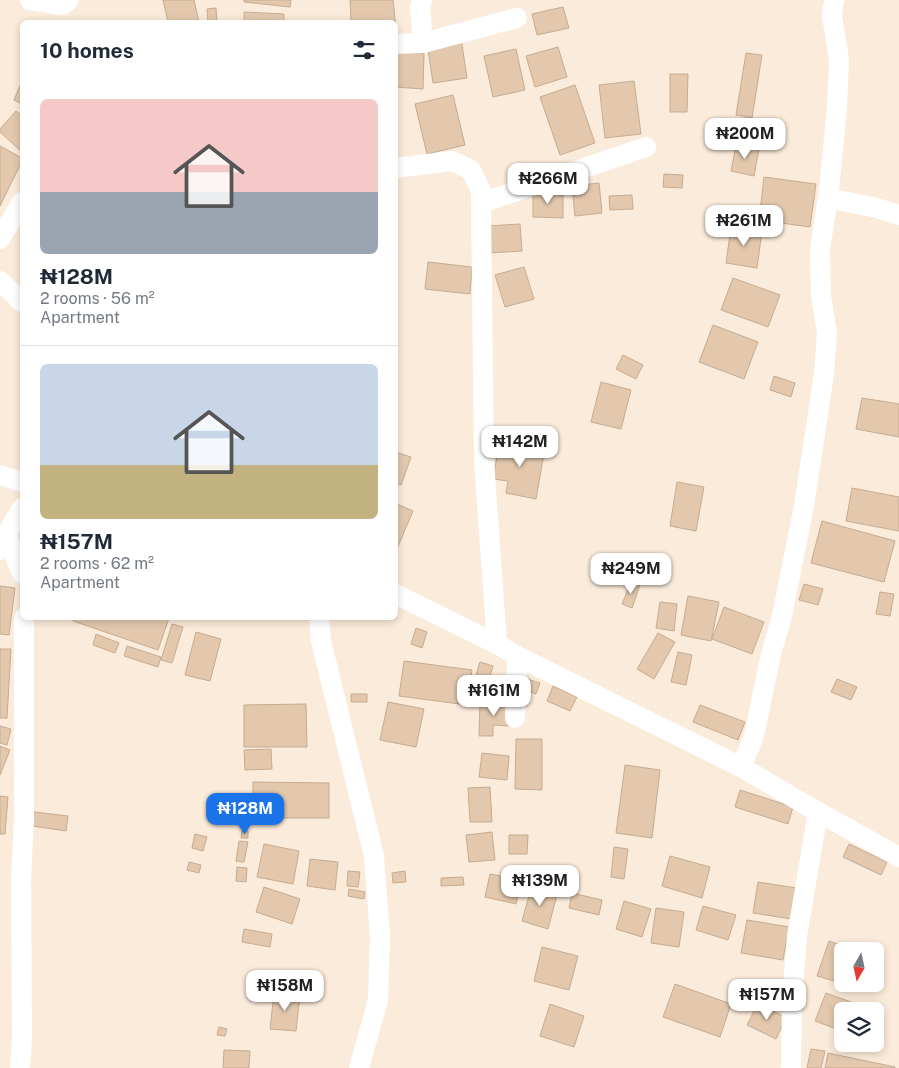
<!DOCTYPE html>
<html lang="en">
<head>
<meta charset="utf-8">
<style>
  :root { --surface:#fff; --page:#f6f6f7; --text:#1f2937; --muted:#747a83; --line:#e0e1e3; --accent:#1a73e8 }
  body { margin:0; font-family:"Public Sans",sans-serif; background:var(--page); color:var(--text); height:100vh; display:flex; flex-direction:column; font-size:19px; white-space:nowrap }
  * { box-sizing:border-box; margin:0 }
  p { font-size:16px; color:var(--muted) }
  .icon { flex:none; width:28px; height:28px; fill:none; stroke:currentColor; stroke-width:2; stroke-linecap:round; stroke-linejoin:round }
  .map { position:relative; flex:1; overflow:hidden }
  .sheet { position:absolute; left:20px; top:20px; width:378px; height:600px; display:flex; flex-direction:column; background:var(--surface); border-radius:8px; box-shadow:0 2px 8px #0003 }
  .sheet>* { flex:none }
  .needle { width:32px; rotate:189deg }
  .controls { position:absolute; left:834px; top:942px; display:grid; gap:10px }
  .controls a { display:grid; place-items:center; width:50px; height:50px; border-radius:8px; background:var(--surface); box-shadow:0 2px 8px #0003; font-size:25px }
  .price { position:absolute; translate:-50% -42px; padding:0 11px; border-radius:10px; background:#fff; color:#222; font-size:16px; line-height:32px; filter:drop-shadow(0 1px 2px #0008) }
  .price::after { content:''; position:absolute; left:50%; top:30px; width:15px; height:11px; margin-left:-8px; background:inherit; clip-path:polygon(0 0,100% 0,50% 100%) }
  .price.active { background:var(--accent); color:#fff }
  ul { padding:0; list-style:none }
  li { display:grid; align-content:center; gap:10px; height:265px; padding:0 20px }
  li+li { border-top:1px solid var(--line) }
  li span { display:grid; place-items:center; height:155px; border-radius:8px; color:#555 }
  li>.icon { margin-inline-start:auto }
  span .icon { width:90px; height:90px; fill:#fffc; stroke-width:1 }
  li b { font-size:21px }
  h2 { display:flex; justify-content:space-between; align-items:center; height:60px; padding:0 20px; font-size:21px }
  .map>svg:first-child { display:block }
</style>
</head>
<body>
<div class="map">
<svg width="899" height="1068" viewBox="0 0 899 1068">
  <rect width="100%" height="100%" fill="#fbebda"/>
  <path fill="#e3c8ad" stroke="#c5ab91" d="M163,0H194L199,22H168Z
    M244,0H291L290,7L244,2Z
    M350,0H393L396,29L395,22H351Z
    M563,7L569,28L537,35L532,14Z
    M216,8L217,22H208L207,9Z
    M244,12L284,14V22H244Z
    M461,38L467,78L433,83L427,43Z
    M558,47L567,77L535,87L526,56Z
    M516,49L525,90L493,97L484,56Z
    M395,52L424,53L423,89L395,87Z
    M746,53L762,55L752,118L736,115Z
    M670,74H688L687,112H670Z
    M22,81V104L14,100Z
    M634,81L641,134L605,138L599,85Z
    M575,85L595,143L560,155L540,97Z
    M453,95L465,145L427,154L415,104Z
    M16,111L22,116V152L0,132V129Z
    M735,120H747V139H736Z
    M736,145L759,149L754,176L731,171Z
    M0,146L22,158V161L0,206Z
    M664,174L683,175L682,188L663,187Z
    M764,177L816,184L810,227L759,220Z
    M599,183L602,213L575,216L572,186Z
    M533,192H563V218L533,217Z
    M632,195L633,209L610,210L609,196Z
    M520,224L522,251L488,253L487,226Z
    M731,227L762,231L757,268L726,263Z
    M428,262L472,267L470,294L425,289Z
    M524,267L534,299L505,307L495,275Z
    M733,278L780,295L768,327L721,310Z
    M713,325L758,342L744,379L699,362Z
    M623,355L643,365L636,379L616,369Z
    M774,376L795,383L791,397L770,390Z
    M601,382L631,390L621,429L591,422Z
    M862,398L899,404V437L856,429Z
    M500,440L545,448L536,499L506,493L508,481L493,479Z
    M395,452L411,457L401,485L395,483Z
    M677,482L704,487L696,531L670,526Z
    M852,488L899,497V531L846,521Z
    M395,503L413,511L396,551H395Z
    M822,521L895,541L884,582L811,563Z
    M631,582L640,585L632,608L622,604Z
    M804,584L823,589L818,605L799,600Z
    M0,586L15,588L9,635L0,634Z
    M880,592L894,594L890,616L876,614Z
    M688,596L719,602L711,641L681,635Z
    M660,602L677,604L674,631L656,628Z
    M724,607L764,622L752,654L712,639Z
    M74,618H169L158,650L73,621Z
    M172,624L183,627L172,663L161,660Z
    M416,628L427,632L422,648L411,644Z
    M196,632L221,639L210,681L185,675Z
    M658,633L675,642L654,679L637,669Z
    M96,634L119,643L115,653L93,645Z
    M127,646L161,657L158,667L124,656Z
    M0,649H11L7,718H0Z
    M678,652L692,655L686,685L671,682Z
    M404,661L472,670L467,705L399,696Z
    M480,662L493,666L489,679L476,675Z
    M527,679L540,683L536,694L523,689Z
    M837,679L857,687L851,700L831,692Z
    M553,686L577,697L570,711L547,701Z
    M351,694H367V702H351Z
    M388,702L424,709L416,747L380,740Z
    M480,702L512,704L511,726L493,725V736H479Z
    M306,704L307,747H244V705Z
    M700,705L745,722L738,740L693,722Z
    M0,726L11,729L7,745L0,743Z
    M516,739H542V790L515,789Z
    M0,746L10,750L0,775Z
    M271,749L272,769L245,770L244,750Z
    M482,753L509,756L507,780L479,777Z
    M625,765L660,770L652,838L616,833Z
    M253,782L329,783V818H253Z
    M490,787L492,822H470L468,788Z
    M740,790L793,807L788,824L735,807Z
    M248,794L249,822H239V795Z
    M0,796L8,797L5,834H0Z
    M34,812L68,816L66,831L32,826Z
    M242,831H248V838H241Z
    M492,832L495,860L469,862L466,835Z
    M195,834L207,837L203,851L192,848Z
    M509,835H528L527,854H509Z
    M239,841L248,842L244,862L236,861Z
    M264,844L299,851L293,884L257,877Z
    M849,844L887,862L881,875L843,857Z
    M614,847L628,849L624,879L611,877Z
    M670,856L710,867L702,898L662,886Z
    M310,859L338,862L335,890L307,886Z
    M189,862L201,865L199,873L187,870Z
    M237,867L247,868L246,882L236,881Z
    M348,871L360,872L358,887L347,886Z
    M405,871L406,882L393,883L392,873Z
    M490,874L521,880L516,904L485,897Z
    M463,877L464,885L441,886V878Z
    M758,882L803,889L798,920L753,913Z
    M532,885L558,891L548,929L522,921Z
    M264,887L300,899L292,924L256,912Z
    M349,889L365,892L364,899L348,896Z
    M572,893L602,900L599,915L569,908Z
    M624,901L651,909L642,937L616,929Z
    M703,906L736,915L728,940L696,930Z
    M656,908L684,912L679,947L651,943Z
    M747,920L789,927L783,960L741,953Z
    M244,929L272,934L270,947L242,942Z
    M829,941L852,949V951H842L841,983L817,976Z
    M542,947L578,956L569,990L534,981Z
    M675,984L731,1004L720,1037L663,1017Z
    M274,993L300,996L296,1031L270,1029Z
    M826,993L876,1011L875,1014V1011H842V1031L815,1021Z
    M758,1003L786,1018L776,1039L747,1025Z
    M550,1004L584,1016L574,1047L540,1036Z
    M219,1027L227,1029L225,1036L217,1035Z
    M811,1049L825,1051L821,1068H807Z
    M224,1050L250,1051L249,1068H223Z
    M828,1053L895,1067V1068H825Z"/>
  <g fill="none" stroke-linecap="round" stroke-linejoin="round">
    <path stroke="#fff" stroke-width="20" d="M30,0L62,5L69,0
      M422,0L420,7L423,43
      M395,44L423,43L517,18
      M395,168L452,161L471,170L481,191V203L646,147
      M828,198L877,208L899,215
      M481,203L484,461L497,644
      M0,239L22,202
      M0,281L22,302
      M0,475L22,482
      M6,535L22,573
      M0,550L6,535L22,508
      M395,594L497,644L517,656L741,767L818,812L899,857
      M319,618L321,641L374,856L380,937L378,1000L359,1068
      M515,718L517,656
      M741,767L754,736L771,654L782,616L804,506L824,374L827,333L821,296L820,250L829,189L837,108L839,59L832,16L834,0
      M20,1068L22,1038L21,878L24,819V618
      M791,1068L792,998L797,936L818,812"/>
  </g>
</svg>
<div class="controls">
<a><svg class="needle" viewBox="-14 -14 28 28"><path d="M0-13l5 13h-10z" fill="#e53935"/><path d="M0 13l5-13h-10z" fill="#747a83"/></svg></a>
<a><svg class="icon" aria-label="layers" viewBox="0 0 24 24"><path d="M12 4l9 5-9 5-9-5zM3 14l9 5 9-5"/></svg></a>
</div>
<b class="price" style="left:745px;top:160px">₦200M</b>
<b class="price" style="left:548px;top:205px">₦266M</b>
<b class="price" style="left:744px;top:247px">₦261M</b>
<b class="price" style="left:520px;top:468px">₦142M</b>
<b class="price" style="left:631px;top:595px">₦249M</b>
<b class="price" style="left:494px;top:717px">₦161M</b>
<b class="price active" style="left:245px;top:835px">₦128M</b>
<b class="price" style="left:540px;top:907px">₦139M</b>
<b class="price" style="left:285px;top:1012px">₦158M</b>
<b class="price" style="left:767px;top:1021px">₦157M</b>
<section class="sheet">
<h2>10 homes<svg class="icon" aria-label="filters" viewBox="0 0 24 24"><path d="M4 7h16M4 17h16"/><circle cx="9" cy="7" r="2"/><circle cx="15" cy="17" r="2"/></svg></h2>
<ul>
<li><span style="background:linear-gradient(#f6c9c9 60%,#9aa5b1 0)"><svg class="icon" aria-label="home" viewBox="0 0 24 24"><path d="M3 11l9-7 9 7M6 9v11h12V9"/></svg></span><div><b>₦128M</b><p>2 rooms · 56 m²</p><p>Apartment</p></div></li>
<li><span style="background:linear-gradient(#c9d6e8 65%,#c2b280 0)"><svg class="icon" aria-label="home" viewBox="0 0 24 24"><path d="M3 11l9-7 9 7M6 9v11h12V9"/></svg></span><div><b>₦157M</b><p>2 rooms · 62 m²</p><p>Apartment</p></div></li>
</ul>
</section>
</div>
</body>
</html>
